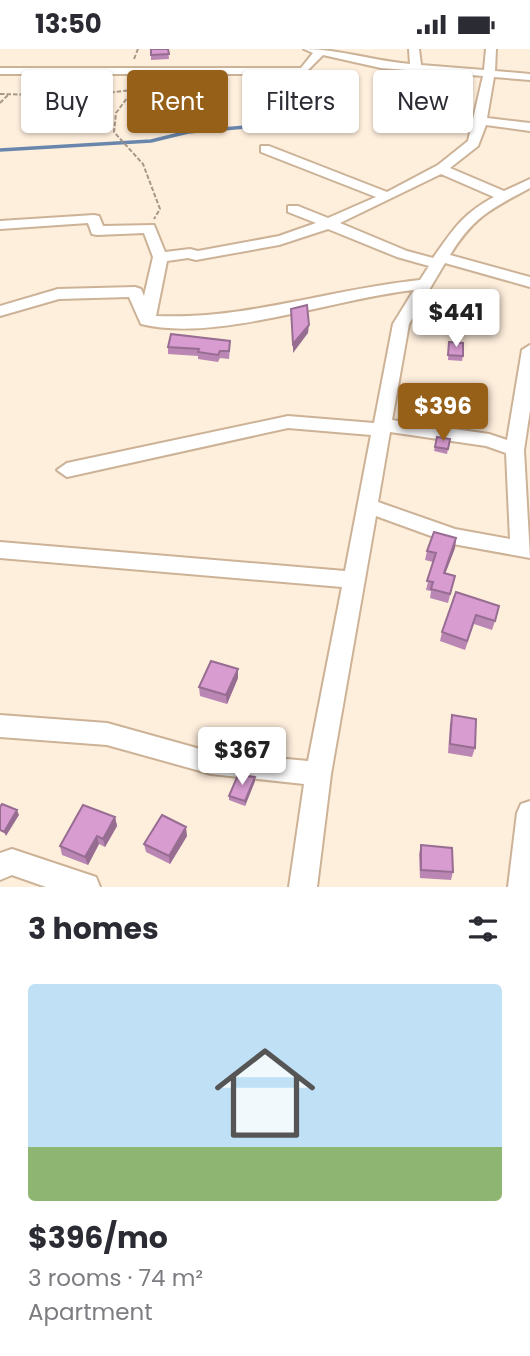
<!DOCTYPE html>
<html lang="en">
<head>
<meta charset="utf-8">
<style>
  :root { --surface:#fff; --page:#f2f2f3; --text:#2b2b33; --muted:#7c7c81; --line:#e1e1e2; --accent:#966018 }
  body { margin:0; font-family:Poppins,sans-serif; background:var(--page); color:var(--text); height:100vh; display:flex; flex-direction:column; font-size:26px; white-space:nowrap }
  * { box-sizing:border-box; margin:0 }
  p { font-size:23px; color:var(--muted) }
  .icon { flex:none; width:38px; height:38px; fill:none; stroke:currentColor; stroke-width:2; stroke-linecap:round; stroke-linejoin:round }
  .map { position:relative; height:838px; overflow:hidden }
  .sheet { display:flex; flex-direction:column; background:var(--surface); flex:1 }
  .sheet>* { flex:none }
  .banner { position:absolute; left:21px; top:21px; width:488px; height:63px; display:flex; gap:14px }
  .price { position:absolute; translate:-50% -60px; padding:0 16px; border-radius:7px; background:#fff; color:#222; font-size:23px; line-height:46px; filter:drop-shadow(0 2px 4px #0008) }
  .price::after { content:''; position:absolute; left:50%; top:42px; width:21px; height:16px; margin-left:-10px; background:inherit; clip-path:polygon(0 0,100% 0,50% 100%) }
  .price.selected { background:var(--accent); color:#fff }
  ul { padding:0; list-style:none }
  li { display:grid; align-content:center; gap:14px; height:371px; padding:0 28px }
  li+li { border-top:2px solid var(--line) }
  li span { display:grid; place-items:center; height:217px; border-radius:7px; color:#555 }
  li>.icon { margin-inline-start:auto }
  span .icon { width:126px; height:126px; fill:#fffc; stroke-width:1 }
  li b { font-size:30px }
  h2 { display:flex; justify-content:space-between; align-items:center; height:84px; padding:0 28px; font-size:30px }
  .chip { padding:0 24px; border-radius:7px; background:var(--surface); box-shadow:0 2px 5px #0004; font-size:24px; line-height:63px }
  .chip.selected { background:var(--accent); color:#fff }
  .status { display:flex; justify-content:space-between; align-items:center; height:49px; padding:0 35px; background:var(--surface); direction:ltr }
  .status svg { height:19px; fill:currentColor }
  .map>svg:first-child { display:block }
</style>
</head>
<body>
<div class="status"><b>13:50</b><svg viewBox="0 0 49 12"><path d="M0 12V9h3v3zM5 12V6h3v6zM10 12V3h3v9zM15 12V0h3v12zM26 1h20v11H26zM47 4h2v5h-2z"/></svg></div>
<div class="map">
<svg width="530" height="838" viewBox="0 0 530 838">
  <rect width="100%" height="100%" fill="#feeedc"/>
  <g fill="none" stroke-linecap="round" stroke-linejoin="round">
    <path stroke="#6986ac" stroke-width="3.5" d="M0,101L151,92L188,83L246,78"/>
    <g stroke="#ccb296" stroke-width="4">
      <path id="minor" d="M304,0C340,0 374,12 410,15L409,0H419L421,16L484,21L486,0H496L495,22L530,25V31L494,28L487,69L530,74V82L486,76L478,97L450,119L504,142L530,130V139C491,160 474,167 450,206L530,228V238L445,214L409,275L392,371L489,385L507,391L522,301L530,296V361L524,401L530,509L453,495L376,467L331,725L317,838H289L304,735L211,725L107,696L0,688V666L107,674L211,703L308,712L342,538L0,509V493L345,522L371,386L288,379L67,428L57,421L67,414L288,367L374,374L393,275L414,241C336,249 215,294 141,275L129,248L59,250L0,267V257L58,240L135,238L141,240L144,247L153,208L144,184L97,186L92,185L88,174L0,180V172L94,166L99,167L103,177L154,176L165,203L190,200L198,202L279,187L316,174L288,163V157H298L328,169L376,148L261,103V97H269L387,143L438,116L468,92L483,27L381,19L323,6L304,25H0V19H301L313,4ZM441,125L494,148C462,165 453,181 433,209L407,202L340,174ZM328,180L397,208L429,217L420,231C331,240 246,271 156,267L167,212L188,209L196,211L279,196ZM390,383L486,397L506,404L510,490L455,480L378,453Z
        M530,752V838H508L517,764L521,755Z
        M12,800L96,828L100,838H46L12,826L0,831V804Z"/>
    </g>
    <path stroke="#a69889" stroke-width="2" stroke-dasharray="4.5 2" stroke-linecap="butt" d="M134,10L138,0
      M131,33L133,41L116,64L114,83L143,115L160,160L154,170
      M0,45L78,47L133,41
      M0,54L9,45"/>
    <use href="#minor" fill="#fff" fill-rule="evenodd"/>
  </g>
  <path fill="#ba86b4" d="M168,0L169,10L151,11V6Z
    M432,25L466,34L449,65L438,64L437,48L405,74L403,72L404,68Z
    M477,253L476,257L469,272L455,269L456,264Z
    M449,293L463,307L462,312L448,311Z
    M168,298L230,299L229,310L220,309L218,313L198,310V307L168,305Z
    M437,388L450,390L447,405L434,402Z
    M456,489L455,499L445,525L455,527L448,554L430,549L431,542L426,541L433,513L425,511L427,502Z
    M456,543L497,566L492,581L474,575L465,601L440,592L442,583Z
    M238,629L227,655L200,647L199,638Z
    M452,666L475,699L472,708L448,704L450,675Z
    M255,728V732L245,757L229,751V747Z
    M115,768L117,777L105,798L99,795L88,816L62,806L60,797Z
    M187,787L170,815L146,803L144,795Z
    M421,796L453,823L451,831L420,829L419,805Z"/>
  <path fill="#976d92" d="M466,30V34L449,65V61Z
    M438,45L437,48L405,74L406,70Z
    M309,276L308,284L293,304V295Z
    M456,489L455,499L442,533L444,524Z
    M238,620V629L227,655L226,646Z
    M255,728V732L245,757V752Z
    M17,761L19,766L6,787L4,783Z
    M115,768L117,777L105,798L103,790Z
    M186,778L187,787L170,815L169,807Z
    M97,787L99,795L88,816L85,808Z"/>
  <path fill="#d89cd1" stroke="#976d92" stroke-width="2" d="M151,0H168L169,5L151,6Z
    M432,25L466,30L449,61L438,60V45L406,70L404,68Z
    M464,250L477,253L469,268L456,264Z
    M307,256L309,276L293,295L291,260Z
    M171,285L230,292L229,302H220L218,306L198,303L199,300L168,298Z
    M449,293L463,294V307L448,306Z
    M437,388L450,390L448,400L435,398Z
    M434,483L456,489L444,524L455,527L450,545L431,540L433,533L427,532L436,504L427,502Z
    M456,543L499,557L495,572L476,566L467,592L442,583Z
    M211,612L238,620L226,646L199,638Z
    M452,666L476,670L475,699L450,695Z
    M238,726L255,728L245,752L229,747Z
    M2,755L17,761L4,783L0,781V758Z
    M83,756L115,768L103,790L97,787L85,808L60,797Z
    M162,766L186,778L169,807L144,795Z
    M421,796L452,799L453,823L421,821Z"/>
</svg>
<b class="price" style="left:456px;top:300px">$441</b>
<b class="price selected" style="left:443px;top:394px">$396</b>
<b class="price" style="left:242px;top:738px">$367</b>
<div class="banner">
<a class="chip">Buy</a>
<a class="chip selected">Rent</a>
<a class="chip">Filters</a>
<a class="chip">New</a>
</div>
</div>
<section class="sheet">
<h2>3 homes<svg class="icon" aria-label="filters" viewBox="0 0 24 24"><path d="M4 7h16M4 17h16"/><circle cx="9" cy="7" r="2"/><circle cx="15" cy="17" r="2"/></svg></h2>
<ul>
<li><span style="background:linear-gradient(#bfe0f5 75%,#8fb573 0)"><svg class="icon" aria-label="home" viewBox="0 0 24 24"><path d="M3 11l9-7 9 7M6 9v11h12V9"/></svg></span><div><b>$396/mo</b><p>3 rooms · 74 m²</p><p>Apartment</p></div></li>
</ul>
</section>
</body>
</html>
